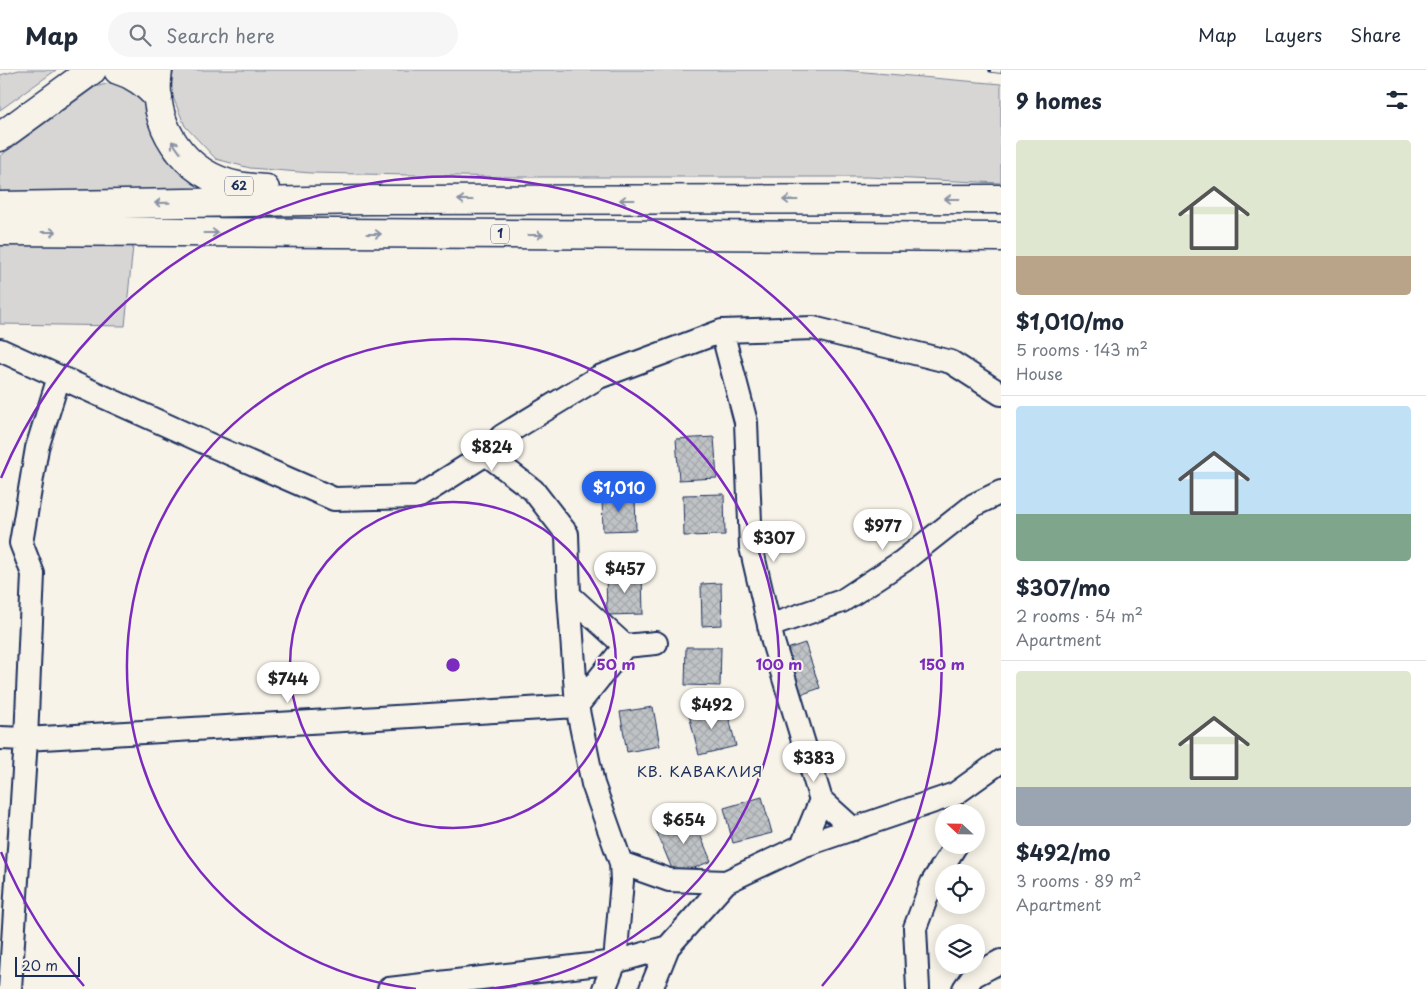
<!DOCTYPE html>
<html lang="en">
<head>
<meta charset="utf-8">
<style>
  :root { --surface:#fff; --page:#f6f6f7; --text:#1f2937; --muted:#747a83; --line:#e0e1e3; --accent:#2563eb }
  body { margin:0; font-family:"Playpen Sans",sans-serif; background:var(--page); color:var(--text); height:100vh; display:flex; flex-direction:column; font-size:19px; white-space:nowrap }
  * { box-sizing:border-box; margin:0 }
  p { font-size:16px; color:var(--muted) }
  .icon { flex:none; width:28px; height:28px; fill:none; stroke:currentColor; stroke-width:2; stroke-linecap:round; stroke-linejoin:round }
  .map { position:relative; flex:1; overflow:hidden }
  .details { display:flex; flex-direction:column; background:var(--surface); width:425px }
  .details>* { flex:none }
  .needle { width:32px; rotate:292deg }
  .tools { position:absolute; left:935px; top:734px; display:grid; gap:10px }
  .tools a { display:grid; place-items:center; width:50px; height:50px; border-radius:50%; background:var(--surface); box-shadow:0 2px 12px #0003; font-size:25px }
  .scale { position:absolute; left:15px; bottom:12px; width:65px; box-sizing:border-box; padding-left:5px; border:2px solid #1b2f5e; border-top:0; font-size:14px; line-height:18px; white-space:nowrap; color:#1b2f5e; -webkit-text-stroke:4px #f7f3e8; paint-order:stroke }
  .price { position:absolute; translate:-50% -42px; padding:0 11px; border-radius:18px; background:#fff; color:#222; font-size:16px; line-height:32px; filter:drop-shadow(0 1px 2px #0008) }
  .price::after { content:''; position:absolute; left:50%; top:30px; width:15px; height:11px; margin-left:-8px; background:inherit; clip-path:polygon(0 0,100% 0,50% 100%) }
  .price.on { background:var(--accent); color:#fff }
  ul { padding:0; list-style:none }
  li { display:grid; align-content:center; gap:10px; height:265px; padding:0 15px }
  li+li { border-top:1px solid var(--line) }
  li span { display:grid; place-items:center; height:155px; border-radius:5px; color:#555 }
  li>.icon { margin-inline-start:auto }
  span .icon { width:90px; height:90px; fill:#fffc; stroke-width:1 }
  li b { font-size:21px }
  h2 { display:flex; justify-content:space-between; align-items:center; height:60px; padding:0 15px; font-size:21px }
  header { display:flex; align-items:center; gap:30px; box-sizing:border-box; height:70px; padding:0 25px; background:var(--surface); border-bottom:1px solid var(--line) }
  header strong { font-size:24px }
  nav { display:flex; gap:28px; margin-inline-start:auto; font-size:18px }
  .search { width:350px; height:45px; background:var(--page); display:flex; align-items:center; gap:12px; box-sizing:border-box; padding:0 18px; border-radius:28px; color:var(--muted); font-size:19px }
  main { display:flex; flex:1; min-height:0 }
  .map>svg:first-child { display:block }
</style>
</head>
<body>
<header>
<strong>Map</strong>
<div class="search"><svg class="icon" aria-label="search" viewBox="0 0 24 24"><circle cx="10" cy="10" r="6"/><path d="M15 15l6 6"/></svg>Search here</div>
<nav><a>Map</a><a>Layers</a><a>Share</a></nav>
</header>
<main>
<div class="map">
<svg width="1001" height="919" viewBox="0 0 1001 919">
  <defs>
    <pattern id="building-cross-hatch" width="8" height="8" patternUnits="userSpaceOnUse" patternTransform="scale(1.25)"><rect width="8" height="8" fill="#c0c3c5"/><path d="M0 0l8 8M0 8l8-8" fill="none" stroke="#a4a8ac"/></pattern>
  </defs>
  <rect width="100%" height="100%" fill="#f7f3e8"/>
  <filter id="ink" filterUnits="userSpaceOnUse"><feTurbulence type="fractalNoise" baseFrequency=".02" numOctaves="2"/><feDisplacementMap in="SourceGraphic" scale="10" xChannelSelector="R" yChannelSelector="G"/><feConvolveMatrix kernelMatrix="1 2 1 2 8 2 1 2 1" color-interpolation-filters="sRGB"/></filter>
  <g filter="url(#ink)">
    <path fill="#d7d6d4" stroke="#798299" d="M19,0H56L0,40V5Z
      M174,0H842L1001,14V113L867,107H510L311,103L250,98L216,89L185,56L170,20Z
      M117,11L141,27L165,88L210,121L0,123V86L95,17Z
      M0,174L133,176L125,256L0,254Z"/>
    <path fill="url(#building-cross-hatch)" stroke="#1b2f5e" d="M714,367L717,408L679,410L676,369Z
      M724,424L725,465L684,466L683,425Z
      M635,426L636,460L603,461L602,427Z
      M642,503L643,544L607,545L606,505Z
      M721,513L722,555L702,556L701,514Z
      M805,573L820,618L797,626L781,581Z
      M686,577H721L720,616L685,615Z
      M726,636L736,676L699,685L689,645Z
      M653,637L660,676L627,682L620,642Z
      M762,727L772,763L733,773L724,738Z
      M692,745L711,791L675,806L656,760Z"/>
    <g fill="none" stroke-linecap="round" stroke-linejoin="round">
      <g stroke="#1b2f5e" stroke-width="26">
        <path id="minor" d="M722,261L746,352L751,477L773,572L821,730
          M0,280L217,378L334,429L418,427L486,384L502,366L599,307L722,261L813,258L951,292L1001,324
          M486,384L533,420L567,464L569,525L577,636L593,714L621,793L622,811L615,892L604,919
          M769,556L842,531L903,491L974,435L1001,422
          M625,576L656,573
          M0,668L26,669L577,636L625,576L569,525
          M802,776L821,730L853,759
          M621,793L669,810L726,812
          M10,919L26,669L33,504L21,473L37,378L59,307
          M389,919L615,892L668,877L726,812L802,776L955,724L1001,691
          M651,919L668,877
          M918,919L915,858L932,813L956,775
          M964,919L973,906L1001,891"/>
      </g>
      <g stroke="#1b2f5e" stroke-width="31">
        <path id="secondary" d="M0,67L92,0"/>
      </g>
      <g stroke="#1b2f5e" stroke-width="31">
        <path id="primary" d="M118,0C135,5 146,14 158,27
          M158,0C150,54 183,105 238,116C247,118 256,118 265,119
          M0,136L369,130L1001,129
          M0,161L1001,167"/>
      </g>
      <use href="#minor" stroke="#f7f3e8" stroke-width="22"/>
      <use href="#secondary" stroke="#f7f3e8" stroke-width="28"/>
      <use href="#primary" stroke="#f7f3e8" stroke-width="28"/>
      <g stroke="#1b2f5e" stroke-width="5.5">
        <path id="rail" d="M991,0L1001,1"/>
      </g>
      <use href="#rail" stroke="#f7f3e8" stroke-width="4" stroke-dasharray="11" stroke-linecap="butt"/>
    </g>
    <defs><path id="oneway-shaft" d="M-6 0H5M1.5-3L5.5 0L1.5 3" fill="none" stroke-width="1.6" stroke-linecap="round" stroke-linejoin="round" transform="scale(1.25)"/></defs>
    <g stroke="#8991a3">
      <use href="#oneway-shaft" transform="translate(176 77) rotate(-126)"/>
      <use href="#oneway-shaft" transform="translate(952 129) rotate(180)"/>
      <use href="#oneway-shaft" transform="translate(465 130) rotate(180)"/>
      <use href="#oneway-shaft" transform="translate(627 130) rotate(180)"/>
      <use href="#oneway-shaft" transform="translate(790 130) rotate(180)"/>
      <use href="#oneway-shaft" transform="translate(162 133) rotate(179)"/>
      <use href="#oneway-shaft" transform="translate(49 162)"/>
      <use href="#oneway-shaft" transform="translate(211 163)"/>
      <use href="#oneway-shaft" transform="translate(374 164)"/>
      <use href="#oneway-shaft" transform="translate(536 165)"/>
    </g>
  </g>
  <g fill="none" stroke="#7b2cbf" stroke-width="2.5">
    <circle cx="453" cy="595" r="163"/>
    <path d="M416 919A326 326 0 1 1 490 919"/>
    <path d="M84 916A489 489 0 0 1 1 782M1 408A489 489 0 1 1 822 916"/>
  </g>
  <g text-anchor="middle" stroke-width="4" stroke-linejoin="round" paint-order="stroke">
    <g fill="#f7f3e8" stroke="#5d6a87" stroke-width="1">
      <rect x="225" y="106.5" width="28" height="19" rx="4"/>
      <rect x="491" y="154.5" width="18" height="19" rx="4"/>
    </g>
    <g font-size="12" font-weight="bold" fill="#1b2f5e">
      <text x="239" y="120">62</text>
      <text x="500" y="168">1</text>
    </g>
    <g font-size="15" letter-spacing="1" fill="#1b2f5e" stroke="#f7f3e8">
      <text x="700" y="707">КВ. КАВАКЛИЯ</text>
    </g>
  </g>
  <circle cx="453" cy="595" r="8" fill="#7b2cbf" stroke="#f7f3e8" stroke-width="2.5"/>
  <g font-size="15" text-anchor="middle" font-weight="bold" fill="#7b2cbf" stroke="#f7f3e8" stroke-width="4" stroke-linejoin="round" paint-order="stroke">
    <text x="616" y="600">50 m</text>
    <text x="779" y="600">100 m</text>
    <text x="942" y="600">150 m</text>
  </g>
</svg>
<div class="tools">
<a><svg class="needle" viewBox="-14 -14 28 28"><path d="M0-13l5 13h-10z" fill="#e53935"/><path d="M0 13l5-13h-10z" fill="#747a83"/></svg></a>
<a><svg class="icon" aria-label="locate" viewBox="0 0 24 24"><circle cx="12" cy="12" r="6"/><path d="M12 2v4M12 18v4M2 12h4M18 12h4"/></svg></a>
<a><svg class="icon" aria-label="layers" viewBox="0 0 24 24"><path d="M12 4l9 5-9 5-9-5zM3 14l9 5 9-5"/></svg></a>
</div>
<div class="scale">20 m</div>
<b class="price" style="left:492px;top:402px">$824</b>
<b class="price on" style="left:619px;top:443px">$1,010</b>
<b class="price" style="left:883px;top:481px">$977</b>
<b class="price" style="left:774px;top:493px">$307</b>
<b class="price" style="left:625px;top:524px">$457</b>
<b class="price" style="left:288px;top:634px">$744</b>
<b class="price" style="left:712px;top:660px">$492</b>
<b class="price" style="left:814px;top:713px">$383</b>
<b class="price" style="left:684px;top:775px">$654</b>
</div>
<section class="details">
<h2>9 homes<svg class="icon" aria-label="filters" viewBox="0 0 24 24"><path d="M4 7h16M4 17h16"/><circle cx="9" cy="7" r="2"/><circle cx="15" cy="17" r="2"/></svg></h2>
<ul>
<li><span style="background:linear-gradient(#dfe7d0 75%,#b9a48a 0)"><svg class="icon" aria-label="home" viewBox="0 0 24 24"><path d="M3 11l9-7 9 7M6 9v11h12V9"/></svg></span><div><b>$1,010/mo</b><p>5 rooms · 143 m²</p><p>House</p></div></li>
<li><span style="background:linear-gradient(#bfe0f5 70%,#7fa58c 0)"><svg class="icon" aria-label="home" viewBox="0 0 24 24"><path d="M3 11l9-7 9 7M6 9v11h12V9"/></svg></span><div><b>$307/mo</b><p>2 rooms · 54 m²</p><p>Apartment</p></div></li>
<li><span style="background:linear-gradient(#dfe7d0 75%,#9aa5b1 0)"><svg class="icon" aria-label="home" viewBox="0 0 24 24"><path d="M3 11l9-7 9 7M6 9v11h12V9"/></svg></span><div><b>$492/mo</b><p>3 rooms · 89 m²</p><p>Apartment</p></div></li>
</ul>
</section>
</main>
</body>
</html>
